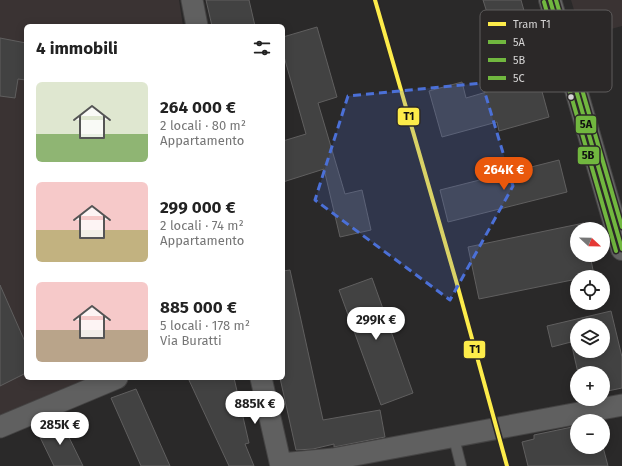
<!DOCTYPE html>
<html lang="it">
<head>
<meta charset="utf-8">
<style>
  :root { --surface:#fff; --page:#f6f6f6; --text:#222; --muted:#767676; --accent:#ea580c }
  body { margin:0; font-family:"Fira Sans",sans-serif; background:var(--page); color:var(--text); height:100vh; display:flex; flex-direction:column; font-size:15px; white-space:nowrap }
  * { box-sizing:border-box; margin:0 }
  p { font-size:13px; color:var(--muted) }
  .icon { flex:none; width:22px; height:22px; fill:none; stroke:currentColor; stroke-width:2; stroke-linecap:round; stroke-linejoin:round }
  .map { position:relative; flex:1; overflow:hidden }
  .panel { position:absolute; left:24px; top:24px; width:261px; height:356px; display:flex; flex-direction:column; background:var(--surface); border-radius:6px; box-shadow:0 2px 10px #0003 }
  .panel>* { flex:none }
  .needle { width:26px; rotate:112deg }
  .buttons { position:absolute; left:570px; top:222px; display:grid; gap:8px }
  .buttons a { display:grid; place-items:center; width:40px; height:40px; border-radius:50%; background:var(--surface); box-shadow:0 2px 10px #0003; font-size:20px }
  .price { position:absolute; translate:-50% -34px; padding:0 9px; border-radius:14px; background:#fff; color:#222; font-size:13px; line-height:26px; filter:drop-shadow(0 1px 2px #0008) }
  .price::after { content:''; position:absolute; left:50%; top:24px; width:12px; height:9px; margin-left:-6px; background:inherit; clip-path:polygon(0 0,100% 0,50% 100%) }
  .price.selected { background:var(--accent); color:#fff }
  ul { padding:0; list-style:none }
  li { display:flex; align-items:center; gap:12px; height:100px; padding:0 12px }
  li span { display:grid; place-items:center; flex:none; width:112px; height:80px; border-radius:6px; color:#555 }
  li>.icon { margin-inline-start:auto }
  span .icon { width:48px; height:48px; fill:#fffc; stroke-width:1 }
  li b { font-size:17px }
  h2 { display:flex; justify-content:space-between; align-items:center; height:48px; padding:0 12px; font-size:17px }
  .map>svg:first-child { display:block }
</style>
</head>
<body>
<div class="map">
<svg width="622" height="466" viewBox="0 0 622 466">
  <rect width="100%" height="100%" fill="#2a2929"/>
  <path fill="#3a3333" d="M0,0H179L183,26H26V378H98L0,419Z
    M571,0H622V26L582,37Z"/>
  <path fill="#424242" stroke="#605f5f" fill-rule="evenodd" d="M206,0H249L255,26H212Z
    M483,0H521L533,43L506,51L498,19L490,22Z
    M317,27L337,97L318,103L345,194L362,190L371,230L340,237L324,169L283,182V141L306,134L283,53V37Z
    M0,38L26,43V80L18,79L15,98L0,96Z
    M538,77L549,117L499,131L497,122L442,137L429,91L462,82L466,98Z
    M559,160L567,192L448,222L440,190Z
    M584,223L585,229H577V255H590L594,275L577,277V279L479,299L468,247Z
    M290,270L323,420L380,410L385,437L334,447V444L313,449L296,450L280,378H283V271Z
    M372,278L413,393L381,405L339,290Z
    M0,285L26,344V373L0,386Z
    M611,311L622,357V388L603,392V373H578L571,342L552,347L547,326ZM577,325H603V351H577Z
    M188,378H234L249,443L245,444L254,466H229Z
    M136,389L170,466H141L111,398Z
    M61,421L83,466H54L38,433Z
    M577,426V447H603L608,466H528L522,442L534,439V435Z"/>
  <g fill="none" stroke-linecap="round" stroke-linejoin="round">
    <g stroke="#454444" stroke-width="12">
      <path id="lane" d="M454,438L461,466"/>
    </g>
    <g stroke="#454444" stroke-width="23">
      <path id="street" d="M192,0L197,26
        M261,378L281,466
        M0,427L117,378
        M281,464L333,459L622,405"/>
    </g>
    <g stroke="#454444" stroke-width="24">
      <path id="secondary" d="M550,0L622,249"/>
    </g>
    <use href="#lane" stroke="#606060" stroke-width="10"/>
    <use href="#street" stroke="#606060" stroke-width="21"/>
    <use href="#secondary" stroke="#636363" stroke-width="22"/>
    <g stroke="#2b2828" stroke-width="7">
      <path id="bus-1" d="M550,0L622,249"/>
    </g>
    <g stroke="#2b2828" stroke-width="7">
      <path id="bus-2" d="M544,2L616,251"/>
    </g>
    <g stroke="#2b2828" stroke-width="7">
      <path id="bus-3" d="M556,0L622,227"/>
    </g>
    <use href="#bus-1" stroke="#71b73f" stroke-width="4"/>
    <use href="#bus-2" stroke="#71b73f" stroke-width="4"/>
    <use href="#bus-3" stroke="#71b73f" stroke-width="4"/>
    <g stroke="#2b2828" stroke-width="7">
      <path id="tram-1" d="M375,0L457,284L507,466"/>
    </g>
    <use href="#tram-1" stroke="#fdec4a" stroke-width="4"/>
  </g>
  <path fill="#4b70d7" fill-opacity="0.2" stroke="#4b70d7" stroke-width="3" stroke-dasharray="8 5" stroke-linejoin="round" d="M482,83L513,186L450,300L315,200L348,96Z"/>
  <circle fill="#d5d4d4" stroke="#2b2828" stroke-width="1.5" cx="571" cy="97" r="3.5"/>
  <rect x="480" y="10" width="132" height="82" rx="6" fill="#2b2828" stroke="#5e5c5c" stroke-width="1"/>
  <rect x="488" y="22" width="18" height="4" fill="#fdec4a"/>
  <rect x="488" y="40" width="18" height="4" fill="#71b73f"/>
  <rect x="488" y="58" width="18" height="4" fill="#71b73f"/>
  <rect x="488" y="76" width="18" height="4" fill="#71b73f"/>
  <g font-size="11" fill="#d5d4d4">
    <text x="513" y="28">Tram T1</text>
    <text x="513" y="46">5A</text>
    <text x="513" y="64">5B</text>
    <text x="513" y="82">5C</text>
  </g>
  <g stroke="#2b2828" stroke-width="1.5">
    <rect x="397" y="107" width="23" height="19" rx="4" fill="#fdec4a"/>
    <rect x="575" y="115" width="22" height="19" rx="4" fill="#71b73f"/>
    <rect x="577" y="146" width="23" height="19" rx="4" fill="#71b73f"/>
    <rect x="463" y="340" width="23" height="19" rx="4" fill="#fdec4a"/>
  </g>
  <g font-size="11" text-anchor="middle" font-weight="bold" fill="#111">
    <text x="409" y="120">T1</text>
    <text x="586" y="128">5A</text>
    <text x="588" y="159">5B</text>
    <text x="475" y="353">T1</text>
  </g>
</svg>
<div class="buttons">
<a><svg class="needle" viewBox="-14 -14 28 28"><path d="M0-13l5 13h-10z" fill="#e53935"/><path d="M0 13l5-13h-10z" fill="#767676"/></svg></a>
<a><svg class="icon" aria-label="locate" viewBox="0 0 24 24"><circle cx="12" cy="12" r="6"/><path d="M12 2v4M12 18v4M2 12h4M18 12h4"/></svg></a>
<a><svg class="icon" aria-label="layers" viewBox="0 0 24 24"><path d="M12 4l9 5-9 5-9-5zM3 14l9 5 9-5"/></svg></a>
<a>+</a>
<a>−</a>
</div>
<b class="price selected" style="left:504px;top:191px">264K €</b>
<b class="price" style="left:376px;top:341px">299K €</b>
<b class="price" style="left:255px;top:425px">885K €</b>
<b class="price" style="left:60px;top:446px">285K €</b>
<section class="panel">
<h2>4 immobili<svg class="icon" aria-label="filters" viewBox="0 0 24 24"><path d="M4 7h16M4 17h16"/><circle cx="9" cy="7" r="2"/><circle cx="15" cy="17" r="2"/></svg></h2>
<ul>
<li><span style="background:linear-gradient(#dfe7d0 65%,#8fb573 0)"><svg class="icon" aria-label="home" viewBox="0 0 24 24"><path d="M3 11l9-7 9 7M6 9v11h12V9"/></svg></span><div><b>264 000 €</b><p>2 locali · 80 m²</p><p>Appartamento</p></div></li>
<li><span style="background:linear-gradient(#f6c9c9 60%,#c2b280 0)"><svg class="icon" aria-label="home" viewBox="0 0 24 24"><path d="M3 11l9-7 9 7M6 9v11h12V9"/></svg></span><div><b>299 000 €</b><p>2 locali · 74 m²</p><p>Appartamento</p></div></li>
<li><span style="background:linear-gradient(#f6c9c9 60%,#b9a48a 0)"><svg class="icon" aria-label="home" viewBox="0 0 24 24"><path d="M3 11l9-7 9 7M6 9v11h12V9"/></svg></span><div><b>885 000 €</b><p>5 locali · 178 m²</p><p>Via Buratti</p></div></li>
</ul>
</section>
</div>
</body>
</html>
